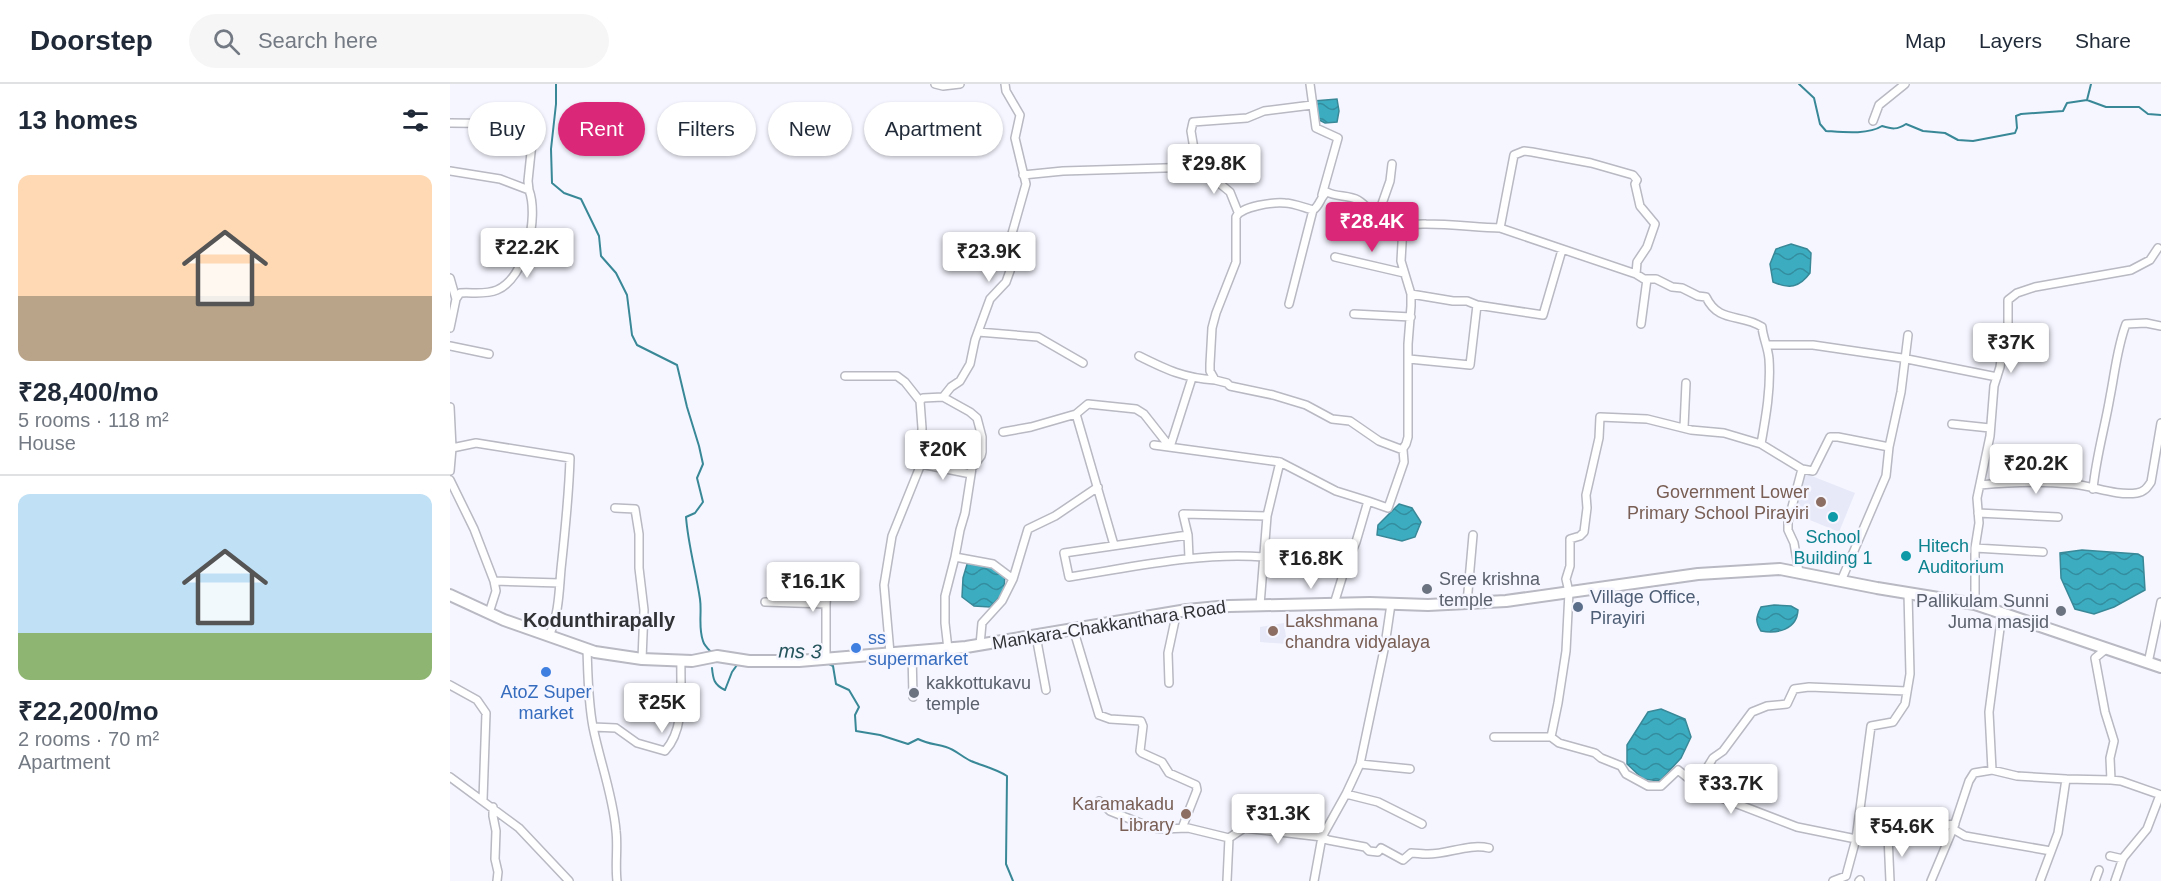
<!DOCTYPE html>
<html lang="en">
<head>
<meta charset="utf-8">
<style>
  :root { --surface:#fff; --page:#f6f6f7; --text:#1f2937; --muted:#747a83; --line:#e0e1e3; --accent:#db2777 }
  body { margin:0; font-family:Arial,sans-serif; background:var(--page); color:var(--text); height:100vh; display:flex; flex-direction:column; font-size:22px; white-space:nowrap }
  * { box-sizing:border-box; margin:0 }
  p { font-size:20px; color:var(--muted) }
  .icon { flex:none; width:33px; height:33px; fill:none; stroke:currentColor; stroke-width:2; stroke-linecap:round; stroke-linejoin:round }
  .map { position:relative; flex:1; overflow:hidden }
  .drawer { display:flex; flex-direction:column; background:var(--surface); width:450px }
  .drawer>* { flex:none }
  .top-card { position:absolute; left:18px; top:18px; width:570px; height:54px; display:flex; gap:12px }
  .price { position:absolute; translate:-50% -51px; padding:0 14px; border-radius:6px; background:#fff; color:#222; font-size:20px; line-height:39px; filter:drop-shadow(0 2px 3px #0008) }
  .price::after { content:''; position:absolute; left:50%; top:36px; width:18px; height:14px; margin-left:-9px; background:inherit; clip-path:polygon(0 0,100% 0,50% 100%) }
  .price.current { background:var(--accent); color:#fff }
  ul { padding:0; list-style:none }
  li { display:grid; align-content:center; gap:12px; height:318px; padding:0 18px }
  li+li { border-top:2px solid var(--line) }
  li span { display:grid; place-items:center; height:186px; border-radius:12px; color:#555 }
  li>.icon { margin-inline-start:auto }
  span .icon { width:108px; height:108px; fill:#fffc; stroke-width:1 }
  li b { font-size:26px }
  h2 { display:flex; justify-content:space-between; align-items:center; height:72px; padding:0 18px; font-size:26px }
  .tag { padding:0 21px; border-radius:27px; background:var(--surface); box-shadow:0 2px 4px #0004; font-size:21px; line-height:54px }
  .tag.current { background:var(--accent); color:#fff }
  header { display:flex; align-items:center; gap:36px; box-sizing:border-box; height:84px; padding:0 30px; background:var(--surface); border-bottom:2px solid var(--line) }
  header strong { font-size:28px }
  nav { display:flex; gap:33px; margin-inline-start:auto; font-size:21px }
  .search { width:420px; height:54px; background:var(--page); display:flex; align-items:center; gap:15px; box-sizing:border-box; padding:0 21px; border-radius:33px; color:var(--muted); font-size:22px }
  main { display:flex; flex:1; min-height:0 }
  .map>svg:first-child { display:block }
</style>
</head>
<body>
<header>
<strong>Doorstep</strong>
<div class="search"><svg class="icon" aria-label="search" viewBox="0 0 24 24"><circle cx="10" cy="10" r="6"/><path d="M15 15l6 6"/></svg>Search here</div>
<nav><a>Map</a><a>Layers</a><a>Share</a></nav>
</header>
<main>
<section class="drawer">
<h2>13 homes<svg class="icon" aria-label="filters" viewBox="0 0 24 24"><path d="M4 7h16M4 17h16"/><circle cx="9" cy="7" r="2"/><circle cx="15" cy="17" r="2"/></svg></h2>
<ul>
<li><span style="background:linear-gradient(#ffd9b3 65%,#b9a48a 0)"><svg class="icon" aria-label="home" viewBox="0 0 24 24"><path d="M3 11l9-7 9 7M6 9v11h12V9"/></svg></span><div><b>₹28,400/mo</b><p>5 rooms · 118 m²</p><p>House</p></div></li>
<li><span style="background:linear-gradient(#bfe0f5 75%,#8fb573 0)"><svg class="icon" aria-label="home" viewBox="0 0 24 24"><path d="M3 11l9-7 9 7M6 9v11h12V9"/></svg></span><div><b>₹22,200/mo</b><p>2 rooms · 70 m²</p><p>Apartment</p></div></li>
</ul>
</section>
<div class="map">
<svg width="1711" height="797" viewBox="0 0 1711 797">
  <defs>
    <pattern id="water-waves" width="16" height="10" patternUnits="userSpaceOnUse" patternTransform="scale(1.5)"><rect width="16" height="10" fill="#3cadc1"/><path d="M0 5q4-4 8 0t8 0" fill="none" stroke="#338d9e"/></pattern>
  </defs>
  <rect width="100%" height="100%" fill="#f5f6ff"/>
  <path fill="#e7e9f9" d="M1354,389L1405,409L1389,448L1338,427Z
    M834,539L837,560L810,558V543Z"/>
  <path fill="url(#water-waves)" stroke="#398897" stroke-width="1.5" d="M887,15L889,27L887,38L875,39L867,35L864,17Z
    M1341,160L1357,165L1361,169L1360,189C1349,204 1339,205 1323,198L1320,180L1326,165Z
    M949,420L962,424L971,438L965,453L952,457L927,451L928,441Z
    M1632,466L1688,470L1693,473L1695,506L1664,523L1644,530L1625,525L1611,494L1610,469Z
    M542,476L555,487L554,508L540,523L524,522L512,513L513,494L518,477Z
    M1324,521L1341,522L1348,526C1347,546 1327,550 1311,547C1305,538 1306,533 1311,523Z
    M1211,625L1235,635L1241,653L1231,674L1210,697L1193,695L1177,680V661L1198,628Z"/>
  <g fill="none" stroke-linecap="round" stroke-linejoin="round">
    <path stroke="#398897" stroke-width="2" d="M106,0V20L101,65L102,99L114,109L131,115L149,152L151,172L166,189L177,211L182,251L187,261L227,281L237,323L249,362L253,380L247,394L253,418L245,429L236,433C238,460 246,488 250,515C252,529 248,543 253,557C254,561 258,565 261,568
      M1349,0L1364,14L1370,40L1376,47C1392,48 1418,51 1432,42C1442,45 1447,46 1456,40L1473,47L1495,49L1508,56L1523,57L1565,49L1567,44L1566,32L1571,30L1613,27L1617,19L1637,16L1641,0
      M1637,16L1656,23H1689L1698,30L1711,31
      M377,579L383,582L386,600L399,606L409,623L405,631L406,647L430,651L458,660L468,655C478,660 486,660 496,663C506,666 512,673 521,677C533,682 546,685 557,692L556,780L563,797
      M262,584C263,595 264,601 275,606L282,588L287,581H294"/>
    <g stroke="#b8b9c2" stroke-width="10">
      <path id="minor" d="M485,0L493,2L510,0
        M860,0L866,44L888,54L872,111
        M1423,37L1429,21L1455,0
        M0,39L84,40L78,97L79,106L50,95L0,87
        M747,83L741,47L743,38L797,34L814,27L862,21
        M573,91L613,87L747,83L752,85L780,108L788,128
        M927,134L940,97L942,80
        M1050,144L1186,190
        M885,173L954,189
        M0,194L6,215
        M961,210L1003,217H1017L1027,221L1093,231L1112,166
        M839,220L863,126
        M904,230L961,233
        M1191,240L1197,195
        M0,244L6,215L10,209C22,208 35,211 47,206C76,194 89,133 79,106
        M528,248L588,253L633,279
        M1317,261H1363L1452,274L1547,293
        M0,262L39,270
        M1552,269L1578,267
        M689,272C717,286 734,294 765,296
        M959,275L1020,281L1027,221
        M395,292H447L455,298L470,317L472,344L471,380L442,452L434,501L440,569
        M470,317L473,314L493,313
        M0,323L2,364L0,387
        M626,330L638,320L686,325L694,330L720,363L742,294
        M1502,340L1540,344
        M1234,343L1236,299
        M553,348L581,343L626,330L664,461
        M1311,360L1352,385L1338,438V446L1344,459L1349,488
        M704,361L830,378L817,432
        M1439,363L1451,308L1458,251
        M2,364L26,359L120,374C119,411 115,448 111,485C109,508 109,530 99,552
        M952,366L956,360L958,353V260L961,222V210L951,177L953,142
        M830,378L886,407L918,417L906,458L896,481
        M471,380L521,390
        M1352,385L1363,387L1380,353H1388L1439,363L1436,392L1391,497
        M0,396L24,445L44,497L46,507L39,529
        M1530,401C1561,398 1591,397 1622,400C1644,402 1665,412 1687,409C1694,408 1697,404 1701,398L1711,339
        M1643,405C1646,373 1655,343 1660,313C1665,288 1667,264 1676,240L1696,239L1711,242
        M918,417L938,424L954,378L953,366L929,357L900,337L882,335L856,321L823,311L780,302L777,299L765,296L760,287V280L762,244L766,229L786,178V133C791,122 824,118 835,119C843,119 855,124 863,126C870,122 870,113 877,108C886,113 899,111 908,116C920,123 926,137 940,141C952,144 964,139 976,140C1001,140 1025,143 1050,144L1064,71L1074,67L1082,68L1141,79L1183,91L1187,96L1185,100L1190,122L1205,140L1197,163L1187,178L1186,190L1194,195H1206L1222,203L1232,204L1248,212L1256,213C1269,240 1291,229 1312,243C1313,254 1318,263 1319,275C1321,304 1316,332 1311,360L1274,349L1241,346L1197,335L1150,333L1149,354L1136,411L1137,424L1134,448L1130,452L1120,455V482L1116,495L1119,508L1116,567L1108,619L1101,653H1044
        M165,424L185,425L189,450V484L194,526L192,575
        M1528,429L1608,433
        M738,451L614,469L619,493C684,483 749,468 814,473
        M1525,464L1593,468
        M505,473L543,480L563,495
        M739,474L738,451L733,430L817,432L810,521
        M866,479L896,481L884,520
        M44,497L110,499
        M315,518L376,520
        M1017,519L1023,451
        M1525,520V464L1529,439L1527,414L1540,352L1544,302L1550,283L1552,269L1558,254V216L1567,209L1585,203L1681,186L1700,176L1708,164
        M623,544L649,631L660,635L691,637L693,642L690,667L692,669L712,678L719,689L746,701L747,706L732,744
        M586,552L596,606
        M530,561L532,539L552,517L563,495L578,445L605,432L648,403
        M137,565C138,592 138,617 143,643C150,678 163,711 166,747C168,763 165,780 167,797
        M498,565L495,539V512L505,473L510,446L515,429L522,384L531,372L532,368V353L527,334L520,328L493,313L501,303L510,297L520,280L525,256L540,215L556,198L565,173L561,153L576,100L565,54L570,31L556,7L555,0
        M462,568L463,613
        M376,575V520L379,485
        M1698,579L1711,518
        M719,599L718,569L727,527
        M0,601L27,616L36,629L33,716
        M143,643L166,644L187,659L215,667C236,644 230,606 231,576
        M1101,653L1109,659L1145,669L1151,674L1171,682L1176,690L1198,702H1211L1228,686L1243,698L1249,697L1263,674L1273,667L1302,628L1317,622L1337,620L1344,605L1359,603L1457,607
        M910,680L960,685
        M1542,686L1539,628L1552,529
        M0,693L69,744L119,797
        M1661,696L1671,697L1711,711
        M896,710L928,718L972,740
        M1269,713L1347,743L1406,755L1438,752L1469,744L1505,740L1481,797
        M649,717L660,727L700,743L711,745L738,744L779,754
        M43,723V732L46,747L45,775L48,788L47,797
        M1438,752L1440,797
        M1601,767L1515,752L1503,745L1519,697L1524,689L1542,686L1567,692L1616,695
        M1660,772L1673,775
        M777,797L779,754L794,744L872,753L878,756L915,763L919,767L928,768L931,764L953,776L961,769C967,769 970,770 976,770C997,771 1018,759 1039,764
        M864,797L872,753L896,710L910,680L935,561L941,520
        M1383,797L1396,792L1406,755L1421,642L1443,638L1455,620L1460,590L1458,509
        M1409,797L1410,796
        M1590,797L1608,749L1616,695L1661,696L1660,674L1664,657L1655,628L1645,574L1656,565
        M1645,797L1649,786
        M1665,797L1673,774L1697,745L1710,711"/>
    </g>
    <g stroke="#b8b9c2" stroke-width="14">
      <path id="secondary" d="M0,511L54,536L145,568L192,575L242,577L267,572L299,577H349L516,563L737,526L779,522L920,519L978,521L1056,517L1248,490L1330,485L1427,504L1525,520L1711,583"/>
    </g>
    <use href="#minor" stroke="#fff" stroke-width="7"/>
    <use href="#secondary" stroke="#fff" stroke-width="10"/>
  </g>
  <g fill="#8d6e63" stroke="#f5f6ff" stroke-width="2">
    <circle cx="1371" cy="418" r="6"/>
    <circle cx="823" cy="547" r="6"/>
    <circle cx="736" cy="730" r="6"/>
  </g>
  <g fill="#0f9aa8" stroke="#f5f6ff" stroke-width="2">
    <circle cx="1383" cy="433" r="6"/>
    <circle cx="1456" cy="472" r="6"/>
  </g>
  <g fill="#6b7280" stroke="#f5f6ff" stroke-width="2">
    <circle cx="977" cy="505" r="6"/>
    <circle cx="1611" cy="527" r="6"/>
    <circle cx="464" cy="609" r="6"/>
  </g>
  <circle fill="#5c6f8a" stroke="#f5f6ff" stroke-width="2" cx="1128" cy="523" r="6"/>
  <g fill="#3f7fe0" stroke="#f5f6ff" stroke-width="2">
    <circle cx="406" cy="564" r="6"/>
    <circle cx="96" cy="588" r="6"/>
  </g>
  <g text-anchor="middle" stroke-width="5" stroke-linejoin="round" paint-order="stroke">
    <g font-size="18" fill="#785e54" stroke="#f5f6ff" text-anchor="end">
      <text x="1359" y="414">Government Lower<tspan x="1359" dy="21">Primary School Pirayiri</tspan></text>
      <text x="835" y="543" text-anchor="start">Lakshmana<tspan x="835" dy="21">chandra vidyalaya</tspan></text>
      <text x="724" y="726">Karamakadu<tspan x="724" dy="21">Library</tspan></text>
    </g>
    <g font-size="18" fill="#0d838f" stroke="#f5f6ff">
      <text x="1383" y="459">School<tspan x="1383" dy="21">Building 1</tspan></text>
      <text x="1468" y="468" text-anchor="start">Hitech<tspan x="1468" dy="21">Auditorium</tspan></text>
    </g>
    <g font-size="18" fill="#5b616d" stroke="#f5f6ff" text-anchor="start">
      <text x="989" y="501">Sree krishna<tspan x="989" dy="21">temple</tspan></text>
      <text x="1599" y="523" text-anchor="end">Pallikulam Sunni<tspan x="1599" dy="21">Juma masjid</tspan></text>
      <text x="476" y="605">kakkottukavu<tspan x="476" dy="21">temple</tspan></text>
    </g>
    <g font-size="18" fill="#4e5e75" stroke="#f5f6ff" text-anchor="start">
      <text x="1140" y="519">Village Office,<tspan x="1140" dy="21">Pirayiri</tspan></text>
    </g>
    <g font-size="18" fill="#313235" stroke="#f5f6ff">
      <text transform="translate(659 541) rotate(-9)" y="6">Mankara-Chakkanthara Road</text>
    </g>
    <g font-size="18" fill="#366cbe" stroke="#f5f6ff" text-anchor="start">
      <text x="418" y="560">ss<tspan x="418" dy="21">supermarket</tspan></text>
      <text x="96" y="614" text-anchor="middle">AtoZ Super<tspan x="96" dy="21">market</tspan></text>
    </g>
    <g font-size="20" font-weight="bold" fill="#313235" stroke="#f5f6ff">
      <text x="149" y="543">Kodunthirapally</text>
    </g>
    <g font-size="20" font-style="italic" fill="#24535c" stroke="#f5f6ff">
      <text transform="translate(350 567) rotate(1)" y="7">ms 3</text>
    </g>
  </g>
</svg>
<b class="price" style="left:764px;top:111px">₹29.8K</b>
<b class="price current" style="left:922px;top:169px">₹28.4K</b>
<b class="price" style="left:77px;top:195px">₹22.2K</b>
<b class="price" style="left:539px;top:199px">₹23.9K</b>
<b class="price" style="left:1561px;top:290px">₹37K</b>
<b class="price" style="left:493px;top:397px">₹20K</b>
<b class="price" style="left:1586px;top:411px">₹20.2K</b>
<b class="price" style="left:861px;top:506px">₹16.8K</b>
<b class="price" style="left:363px;top:529px">₹16.1K</b>
<b class="price" style="left:212px;top:650px">₹25K</b>
<b class="price" style="left:1281px;top:731px">₹33.7K</b>
<b class="price" style="left:828px;top:761px">₹31.3K</b>
<b class="price" style="left:1452px;top:774px">₹54.6K</b>
<div class="top-card">
<a class="tag">Buy</a>
<a class="tag current">Rent</a>
<a class="tag">Filters</a>
<a class="tag">New</a>
<a class="tag">Apartment</a>
</div>
</div>
</main>
</body>
</html>
